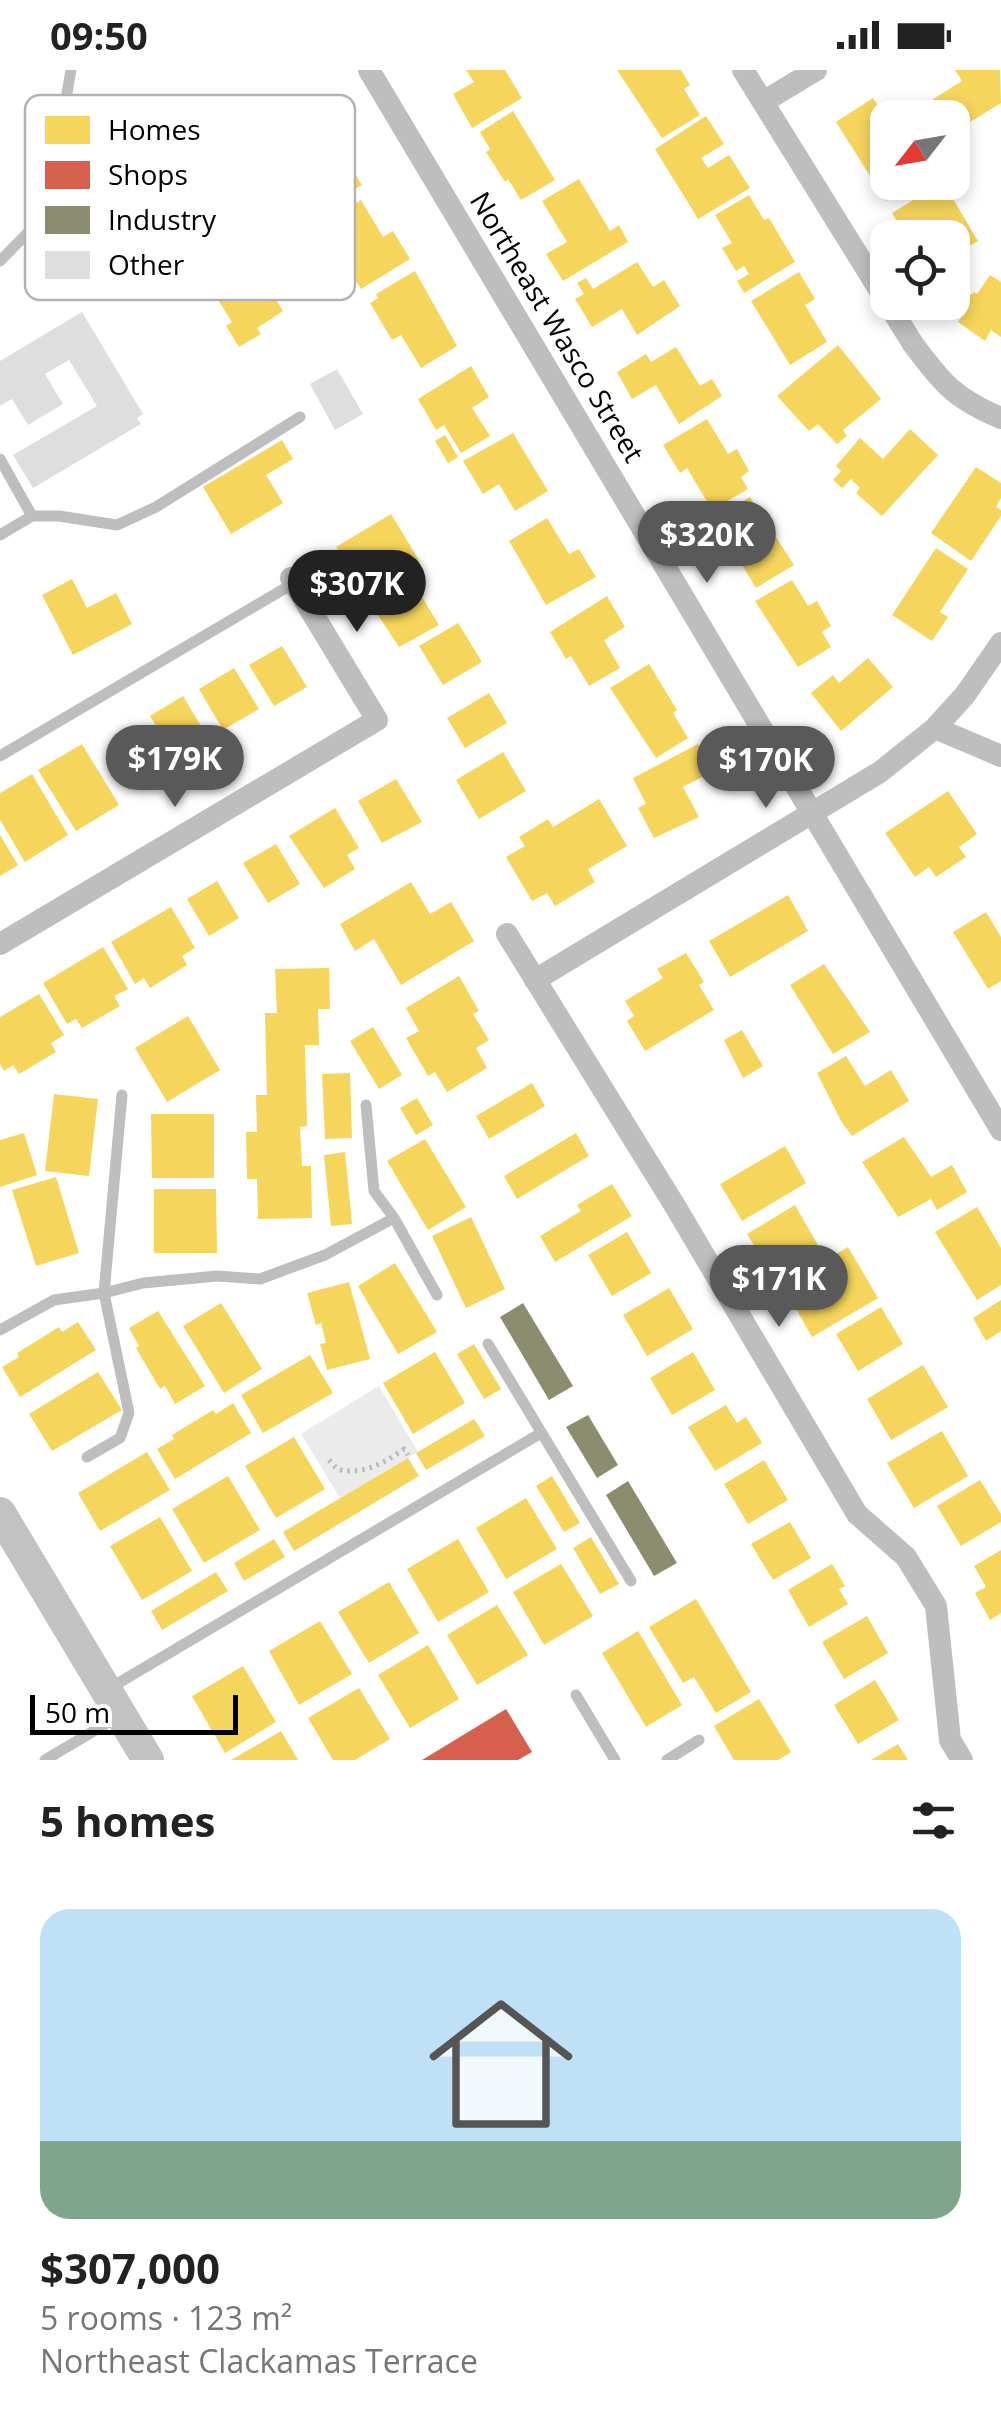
<!DOCTYPE html>
<html lang="en">
<head>
<meta charset="utf-8">
<style>
  :root { --surface:#fff; --page:#f2f2f2; --text:#222; --muted:#767676; --line:#e0e0e0; --accent:#595959 }
  body { margin:0; font-family:"Open Sans",sans-serif; background:var(--page); color:var(--text); height:100vh; display:flex; flex-direction:column; font-size:38px; white-space:nowrap }
  * { box-sizing:border-box; margin:0 }
  p { font-size:32px; color:var(--muted) }
  .icon { flex:none; width:55px; height:55px; fill:none; stroke:currentColor; stroke-width:2; stroke-linecap:round; stroke-linejoin:round }
  .map { position:relative; height:1690px; overflow:hidden }
  .side { display:flex; flex-direction:column; background:var(--surface); flex:1 }
  .side>* { flex:none }
  .needle { width:65px; rotate:239deg }
  .fabs { position:absolute; left:870px; top:30px; display:grid; gap:20px }
  .fabs a { display:grid; place-items:center; width:100px; height:100px; border-radius:20px; background:var(--surface); box-shadow:0 5px 15px #0003; font-size:50px }
  .scale { position:absolute; left:30px; bottom:25px; width:208px; box-sizing:border-box; padding-left:10px; border:5px solid #000; border-top:0; font-size:28px; line-height:35px; white-space:nowrap; color:#000; -webkit-text-stroke:8px #fff; paint-order:stroke }
  .price { position:absolute; translate:-50% -85px; padding:0 22px; border-radius:35px; background:var(--accent); color:#fff; font-size:32px; line-height:65px; filter:drop-shadow(0 2px 5px #0008) }
  .price::after { content:''; position:absolute; left:50%; top:60px; width:30px; height:22px; margin-left:-15px; background:inherit; clip-path:polygon(0 0,100% 0,50% 100%) }
  .price.active { background:#222; color:#fff }
  ul { padding:0; list-style:none }
  li { display:grid; align-content:center; gap:20px; height:530px; padding:0 40px }
  li+li { border-top:2px solid var(--line) }
  li span { display:grid; place-items:center; height:310px; border-radius:30px; color:#555 }
  li>.icon { margin-inline-start:auto }
  span .icon { width:180px; height:180px; fill:#fffc; stroke-width:1 }
  li b { font-size:42px }
  h2 { display:flex; justify-content:space-between; align-items:center; height:120px; padding:0 40px; font-size:42px }
  .status { display:flex; justify-content:space-between; align-items:center; height:70px; padding:0 50px; background:var(--surface); direction:ltr }
  .status svg { height:28px; fill:currentColor }
  .map>svg:first-child { display:block }
</style>
</head>
<body>
<div class="status"><b>09:50</b><svg viewBox="0 0 49 12"><path d="M0 12V9h3v3zM5 12V6h3v6zM10 12V3h3v9zM15 12V0h3v12zM26 1h20v11H26zM47 4h2v5h-2z"/></svg></div>
<div class="map">
<svg width="1001" height="1690" viewBox="0 0 1001 1690">
  <rect width="100%" height="100%" fill="#fff"/>
  <path fill="#ebebeb" d="M379,1316L418,1382L340,1428L301,1364Z"/>
  <path fill="#f6d55c" d="M466,0H505L522,28L472,58L453,24L474,12Z
    M617,0H681L690,15L684,19L700,45L662,68Z
    M955,0H1000L1001,33L952,63V48H936L927,33L962,11Z
    M873,28L888,51V112H916L886,131L836,52Z
    M513,41L555,110L521,130L508,109L505,112L486,82L490,79L480,62Z
    M706,46L724,74L701,88L708,98L729,85L750,118L698,149L655,79Z
    M312,49L337,90L344,86L362,115L320,139L308,120L313,117L283,66Z
    M579,109L610,161L619,155L628,172L563,211L546,184L567,172L542,131Z
    M943,112L978,171L952,186V168H938L934,160L922,168H907L892,143Z
    M749,125L764,150L769,148L795,192L744,223L737,211L749,204L744,196L736,201L722,178L732,173L715,145Z
    M361,130L383,167L393,161L410,189L361,219L321,154Z
    M236,166L283,241L257,258L261,264L239,277L226,256L232,252L194,192Z
    M637,192L653,217L664,210L680,236L637,265L622,239L592,257L575,229L584,224L577,213L586,208L593,219Z
    M415,201L457,276L421,298L401,265L392,270L370,233L378,228L376,224Z
    M799,202L815,229L805,235L827,272L790,295L751,231Z
    M990,205L1001,212V267L991,260L985,271L958,252L966,241L958,236L974,222L977,224Z
    M838,275L881,329L843,360L847,366L837,374L818,354L809,361L777,326Z
    M676,277L700,316L712,309L722,326L679,354L656,315L632,329L617,302L646,284L651,292Z
    M471,296L489,327L472,338L490,366L461,383L444,355L436,360L418,329Z
    M707,349L728,384L737,379L749,401L741,407L748,419L712,440L687,398L680,403L663,375Z
    M910,359L938,385L882,446L856,423L860,418L851,409L842,418L833,410L841,401L836,396L860,368L883,389Z
    M513,363L548,421L515,441L499,414L483,424L463,391Z
    M445,365L458,387L448,393L435,371Z
    M282,370L293,389L266,405L283,433L231,464L203,417Z
    M976,397L1001,413V428L996,437L1001,440V446L971,491L931,463Z
    M750,427L794,495L756,518L732,478L725,482L707,452Z
    M391,444L420,492L361,528L355,516V508L336,477Z
    M547,448L569,484L579,479L596,507L546,535L509,471Z
    M936,478L968,499L940,542L948,547L932,571L892,545Z
    M72,509L87,538L116,523L132,554L73,585L42,525Z
    M411,509L439,555L399,577L370,533Z
    M792,510L808,536L817,531L831,556L822,562L831,577L798,597L755,531Z
    M607,526L625,557L604,570L620,598L589,616L571,586L566,589L550,562Z
    M458,553L482,592L443,615L419,576Z
    M282,576L307,617L274,636L249,595Z
    M868,588L893,617L841,661L811,623L833,605L839,613Z
    M649,594L677,640L673,643L688,668L656,688L610,618Z
    M234,598L259,639L223,660L199,619Z
    M489,623L507,653L465,678L447,648Z
    M183,626L210,671L176,690L150,646Z
    M138,662L161,701L129,720L106,680Z
    M82,674L119,735L76,761L38,700Z
    M698,674L713,701L683,717L699,747L654,768L638,738L646,734L633,708Z
    M503,682L526,721L479,749L456,710Z
    M32,704L68,765L25,792L0,750V723Z
    M396,709L422,752L382,773L358,731Z
    M948,721L977,764L959,777L966,787L936,807L929,797L915,807L885,763Z
    M599,729L627,776L588,799L595,812L555,836L547,823L532,831L506,787L525,776L519,767L548,749L553,757Z
    M335,738L359,778L347,785L355,799L324,818L289,766Z
    M0,765L18,795L0,806Z
    M276,774L300,814L268,833L243,793Z
    M217,811L239,848L209,866L187,829Z
    M411,812L430,844L451,832L474,871L401,915L374,869L355,881L340,854Z
    M788,825L808,861L730,907L709,871Z
    M171,837L195,878L182,886L187,895L150,918L144,908L135,914L111,872Z
    M986,842L1001,867V911L988,919L953,862Z
    M103,877L128,919L114,926L120,936L82,958L76,949L67,954L43,913Z
    M686,883L704,912L699,915L714,940L645,981L627,951L634,946L625,931L663,908L657,899Z
    M824,894L870,962L833,984L790,915Z
    M329,898L330,939H318L319,975H305L307,1056L300,1057L302,1096H311L312,1148L258,1149L257,1109H247L246,1062H257L256,1025H267L265,943H277L275,899Z
    M459,906L479,941L473,944L489,970L476,978L487,998L447,1022L435,1002L428,1006L406,968L419,961L406,938Z
    M39,924L64,965L51,973L56,982L19,1004L13,995L4,1001L0,994V947Z
    M188,946L220,1000L167,1032L135,978Z
    M373,957L402,1005L379,1019L350,971Z
    M742,960L763,996L743,1008L724,970Z
    M846,986L865,1016L891,1000L909,1031L852,1066L841,1051L817,1003Z
    M350,1003L352,1068L325,1069L322,1004Z
    M532,1013L545,1036L489,1069L476,1046Z
    M54,1024L98,1029L89,1106L45,1101Z
    M417,1028L433,1055L416,1065L400,1038Z
    M151,1044H214V1108H152Z
    M24,1063L37,1105L0,1117V1070Z
    M576,1063L589,1086L517,1129L504,1106Z
    M904,1067L931,1107L952,1095L967,1122L937,1140L931,1129L898,1147L862,1092Z
    M425,1069L466,1137L428,1160L387,1091Z
    M785,1076L806,1113L742,1151L720,1114Z
    M345,1082L352,1154L331,1156L324,1085Z
    M56,1107L79,1183L36,1196L12,1120Z
    M612,1114L632,1146L555,1192L540,1166L581,1141L577,1135Z
    M154,1119H216L217,1183H154Z
    M795,1135L819,1177L781,1199L772,1185L763,1190L747,1164Z
    M977,1137L1001,1178V1215L977,1230L935,1162Z
    M471,1147L505,1219L466,1238L432,1166Z
    M627,1162L651,1203L612,1226L588,1185Z
    M848,1177L878,1228L812,1267L783,1216Z
    M395,1193L437,1262L398,1284L358,1216Z
    M349,1212L370,1289L327,1300L320,1274L326,1273L321,1253L316,1255L307,1223Z
    M669,1218L693,1259L647,1286L623,1245Z
    M1001,1230V1261L986,1271L973,1248Z
    M221,1233L262,1299L224,1323L183,1256Z
    M881,1237L903,1274L858,1301L836,1264Z
    M158,1241L205,1316L175,1334L165,1316L160,1319L136,1278L139,1276L129,1258Z
    M78,1252L96,1280L20,1327L2,1297L19,1287L17,1283L59,1257L62,1262Z
    M474,1274L501,1319L484,1329L457,1284Z
    M435,1282L465,1333L413,1364L383,1313Z
    M693,1282L715,1320L672,1345L650,1308Z
    M310,1285L333,1323L263,1363L241,1325Z
    M923,1295L948,1337L891,1370L867,1329Z
    M98,1302L122,1340L52,1381L29,1344Z
    M233,1333L251,1363L175,1409L157,1379L174,1369L172,1365L213,1340L216,1344Z
    M726,1335L737,1353L746,1347L762,1373L715,1401L688,1357Z
    M474,1349L485,1366L426,1400L416,1383Z
    M942,1361L968,1406L914,1438L887,1393Z
    M294,1367L325,1419L276,1448L245,1396Z
    M147,1382L170,1420L100,1461L78,1423Z
    M408,1388L419,1406L294,1481L283,1462Z
    M764,1390L788,1430L748,1454L724,1414Z
    M228,1406L260,1460L204,1493L172,1439Z
    M552,1406L580,1453L564,1462L536,1416Z
    M980,1410L1001,1444V1452L961,1476L937,1436Z
    M526,1428L557,1479L506,1509L476,1458Z
    M160,1447L192,1501L142,1530L110,1476Z
    M790,1452L811,1488L773,1510L751,1474Z
    M591,1467L619,1514L600,1524L573,1478Z
    M274,1469L285,1487L244,1511L234,1493Z
    M458,1469L489,1522L438,1552L407,1499Z
    M1001,1480V1543L990,1550L975,1523L986,1517L974,1496Z
    M561,1494L593,1546L544,1575L513,1522Z
    M832,1494L845,1516L839,1519L848,1534L809,1557L788,1520Z
    M216,1502L228,1521L162,1560L151,1541Z
    M389,1512L419,1563L369,1593L338,1542Z
    M696,1529L751,1622L716,1643L694,1607L683,1613L649,1557Z
    M497,1535L528,1585L477,1615L447,1565Z
    M867,1546L888,1583L844,1609L822,1572Z
    M320,1551L352,1604L299,1635L269,1581Z
    M638,1561L682,1635L646,1657L602,1583Z
    M428,1575L459,1629L410,1658L378,1605Z
    M243,1596L276,1652L225,1683L192,1626Z
    M875,1610L899,1650L858,1674L834,1635Z
    M359,1618L390,1669L355,1690H333L308,1648Z
    M759,1629L791,1682L778,1690H734L714,1656Z
    M281,1661L298,1690H231Z
    M898,1674L908,1690H871Z"/>
  <path fill="#d6604d" d="M506,1639L532,1682L518,1690H422Z"/>
  <path fill="#8c8c6e" d="M523,1233L573,1316L549,1330L500,1247Z
    M588,1345L618,1395L597,1408L566,1357Z
    M628,1411L677,1493L654,1506L606,1425Z"/>
  <path fill="#dedede" d="M82,242L143,344L137,348L141,354L33,418L13,385L97,336L69,290L45,304L63,334L28,355L12,329L0,336V291Z
    M337,299L363,344L335,360L310,314Z"/>
  <g fill="none" stroke-linecap="round" stroke-linejoin="round">
    <path stroke="#b9b9b9" stroke-width="5" stroke-dasharray="2.5 5" stroke-linecap="butt" d="M329,1390L337,1399C362,1406 384,1393 404,1379L408,1385"/>
    <path stroke="#bebebe" stroke-width="11" d="M0,191L46,144L71,0
      M0,389L32,446
      M0,465L32,446H59L117,455L156,437L300,347
      M0,686L294,513
      M366,1035L374,1121L394,1148
      M0,1260L54,1230L104,1223L122,1025
      M488,1274L631,1511
      M87,1387L120,1368L129,1343L104,1223L143,1213L217,1206L260,1209L325,1185L394,1148L437,1225
      M110,1618L541,1363
      M576,1625L615,1690
      M45,1690L119,1646
      M667,1690L699,1670"/>
    <path stroke="#bebebe" stroke-width="22" d="M369,0L1001,1060
      M743,0L913,274C942,313 955,329 1001,348
      M763,32L816,0
      M935,658L1001,686
      M507,864L675,1136L857,1444L906,1487L936,1536L950,1670L962,1690
      M0,874L377,650L291,508
      M535,910L880,702L935,658L965,625L1001,573"/>
    <path stroke="#c2c2c2" stroke-width="32" d="M0,1443L148,1690"/>
  </g>
  <g text-anchor="middle" stroke-width="10" stroke-linejoin="round" paint-order="stroke">
    <g font-size="28" fill="#000" stroke="#fff">
      <text transform="translate(557 257) rotate(59)" y="10">Northeast Wasco Street</text>
    </g>
  </g>
  <rect x="25" y="25" width="330" height="205" rx="15" fill="#fff" stroke="#b2b2b2" stroke-width="2.5"/>
  <rect x="45" y="46" width="45" height="28" fill="#f6d55c"/>
  <rect x="45" y="91" width="45" height="28" fill="#d6604d"/>
  <rect x="45" y="136" width="45" height="28" fill="#8c8c6e"/>
  <rect x="45" y="181" width="45" height="28" fill="#dedede"/>
  <g font-size="28" fill="#000">
    <text x="108" y="70">Homes</text>
    <text x="108" y="115">Shops</text>
    <text x="108" y="160">Industry</text>
    <text x="108" y="205">Other</text>
  </g>
</svg>
<div class="fabs">
<a><svg class="needle" viewBox="-14 -14 28 28"><path d="M0-13l5 13h-10z" fill="#e53935"/><path d="M0 13l5-13h-10z" fill="#767676"/></svg></a>
<a><svg class="icon" aria-label="locate" viewBox="0 0 24 24"><circle cx="12" cy="12" r="6"/><path d="M12 2v4M12 18v4M2 12h4M18 12h4"/></svg></a>
</div>
<div class="scale">50 m</div>
<b class="price" style="left:707px;top:516px">$320K</b>
<b class="price active" style="left:357px;top:565px">$307K</b>
<b class="price" style="left:175px;top:740px">$179K</b>
<b class="price" style="left:766px;top:741px">$170K</b>
<b class="price" style="left:779px;top:1260px">$171K</b>
</div>
<section class="side">
<h2>5 homes<svg class="icon" aria-label="filters" viewBox="0 0 24 24"><path d="M4 7h16M4 17h16"/><circle cx="9" cy="7" r="2"/><circle cx="15" cy="17" r="2"/></svg></h2>
<ul>
<li><span style="background:linear-gradient(#bfe0f5 75%,#7fa58c 0)"><svg class="icon" aria-label="home" viewBox="0 0 24 24"><path d="M3 11l9-7 9 7M6 9v11h12V9"/></svg></span><div><b>$307,000</b><p>5 rooms · 123 m²</p><p>Northeast Clackamas Terrace</p></div></li>
</ul>
</section>
</body>
</html>
